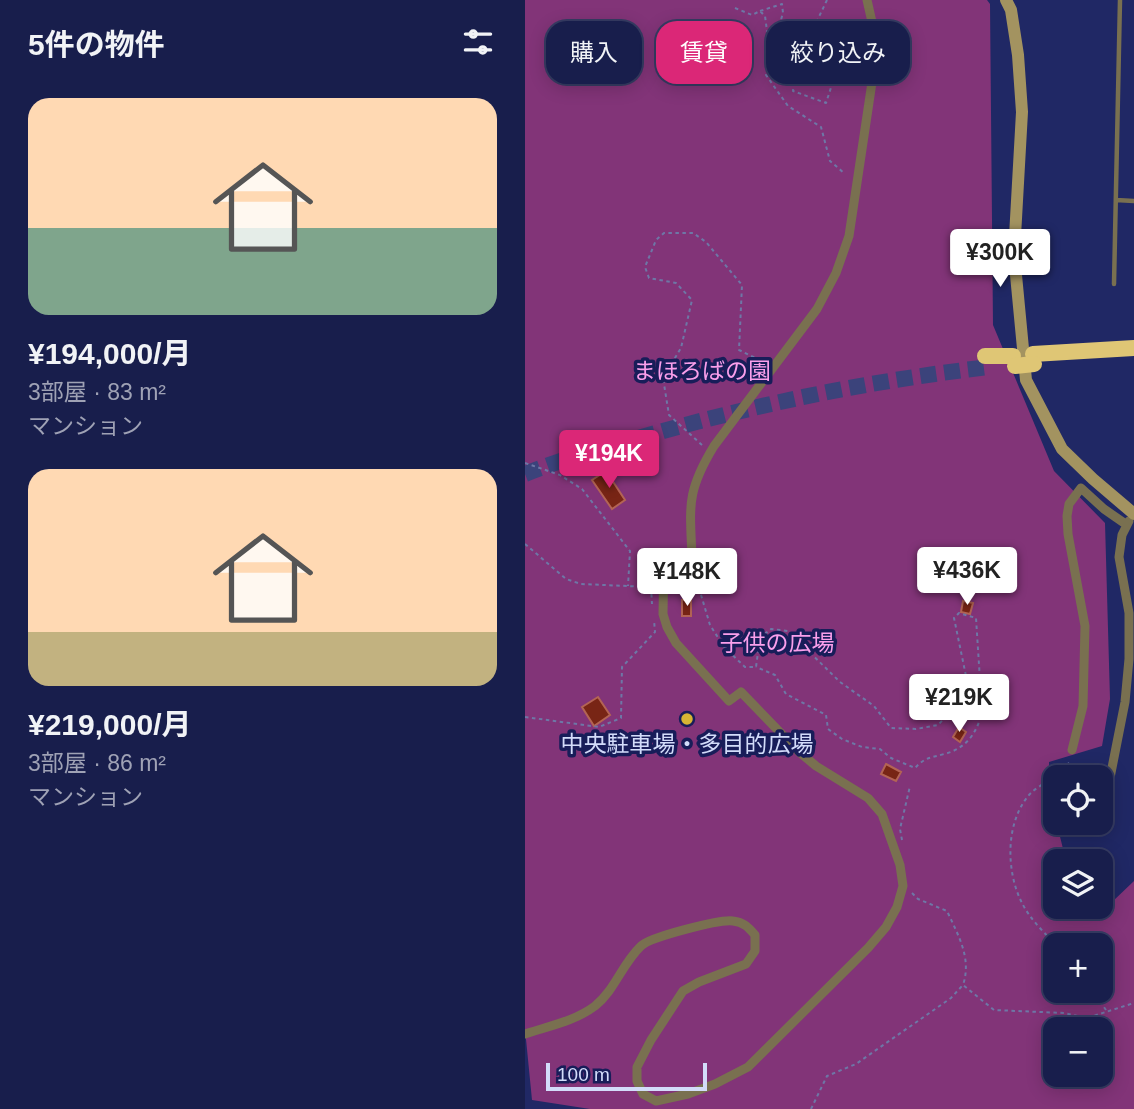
<!DOCTYPE html>
<html lang="ja">
<head>
<meta charset="utf-8">
<style>
  :root { --surface:#181e4c; --page:#252b56; --text:#f1f3f6; --muted:#9fa2b5; --line:#363c64; --accent:#db2777 }
  body { margin:0; font-family:Helvetica,"Noto Sans JP",sans-serif; background:var(--page); color:var(--text); height:100vh; display:flex; flex-direction:column; font-size:26px; white-space:nowrap }
  * { box-sizing:border-box; margin:0 }
  p { font-size:23px; color:var(--muted) }
  .icon { flex:none; width:38px; height:38px; fill:none; stroke:currentColor; stroke-width:2; stroke-linecap:round; stroke-linejoin:round }
  .map { position:relative; flex:1; overflow:hidden }
  .side { display:flex; flex-direction:column; background:var(--surface); width:525px }
  .side>* { flex:none }
  .banner { position:absolute; left:21px; top:21px; width:483px; height:63px; display:flex; gap:14px }
  .tools { position:absolute; left:518px; top:765px; display:grid; gap:14px }
  .tools a { display:grid; place-items:center; width:70px; height:70px; border-radius:14px; background:var(--surface); box-shadow:0 4px 18px #0003,0 0 0 2px var(--line); font-size:35px }
  .scale { position:absolute; left:21px; bottom:18px; width:161px; box-sizing:border-box; padding-left:7px; border:4px solid #d3dcfa; border-top:0; font-size:19px; line-height:24px; white-space:nowrap; color:#d3dcfa; -webkit-text-stroke:5px #181d59; paint-order:stroke }
  .price { position:absolute; translate:-50% -60px; padding:0 16px; border-radius:7px; background:#fff; color:#222; font-size:23px; line-height:46px; filter:drop-shadow(0 2px 4px #0008) }
  .price::after { content:''; position:absolute; left:50%; top:42px; width:21px; height:16px; margin-left:-10px; background:inherit; clip-path:polygon(0 0,100% 0,50% 100%) }
  .price.active { background:var(--accent); color:#fff }
  ul { padding:0; list-style:none }
  li { display:grid; align-content:center; gap:14px; height:371px; padding:0 28px }
  li span { display:grid; place-items:center; height:217px; border-radius:21px; color:#555 }
  li>.icon { margin-inline-start:auto }
  span .icon { width:126px; height:126px; fill:#fffc; stroke-width:1 }
  li b { font-size:30px }
  h2 { display:flex; justify-content:space-between; align-items:center; height:84px; padding:0 28px; font-size:30px }
  .pill { padding:0 24px; border-radius:21px; background:var(--surface); box-shadow:0 4px 18px #0003,0 0 0 2px var(--line); font-size:24px; line-height:63px }
  .pill.active { background:var(--accent); color:#fff }
  main { display:flex; flex:1; min-height:0 }
  .map>svg:first-child { display:block }
</style>
</head>
<body>
<main>
<section class="side">
<h2>5件の物件<svg class="icon" aria-label="filters" viewBox="0 0 24 24"><path d="M4 7h16M4 17h16"/><circle cx="9" cy="7" r="2"/><circle cx="15" cy="17" r="2"/></svg></h2>
<ul>
<li><span style="background:linear-gradient(#ffd9b3 60%,#7fa58c 0)"><svg class="icon" aria-label="home" viewBox="0 0 24 24"><path d="M3 11l9-7 9 7M6 9v11h12V9"/></svg></span><div><b>¥194,000/月</b><p>3部屋 · 83 m²</p><p>マンション</p></div></li>
<li><span style="background:linear-gradient(#ffd9b3 75%,#c2b280 0)"><svg class="icon" aria-label="home" viewBox="0 0 24 24"><path d="M3 11l9-7 9 7M6 9v11h12V9"/></svg></span><div><b>¥219,000/月</b><p>3部屋 · 86 m²</p><p>マンション</p></div></li>
</ul>
</section>
<div class="map">
<svg width="609" height="1109" viewBox="0 0 609 1109">
  <rect width="100%" height="100%" fill="#202865"/>
  <path fill="#823478" fill-rule="evenodd" d="M0,0H462L465,4L468,325L529,471L580,523L585,699L577,746L524,762L525,796L541,861H530V906H576V894L587,902L609,881V1109H65L7,1100L0,1029ZM530,945H576V990H530ZM530,1029H576V1074H530Z"/>
  <path fill="#782515" stroke="#b36454" stroke-width="2" d="M81,471L100,500L87,509L67,480Z
    M157,600H166V616H157Z
    M438,601L448,603L445,614L436,612Z
    M73,697L85,715L69,726L57,707Z
    M434,727L441,732L435,742L428,737Z
    M361,764L376,772L371,781L356,774Z"/>
  <g fill="none" stroke-linecap="round" stroke-linejoin="round">
    <path stroke="#3b437b" stroke-width="16" stroke-dasharray="16 8" stroke-linecap="butt" d="M0,474C45,456 92,444 138,431C247,401 352,380 464,367"/>
    <path stroke="#6e77a6" stroke-width="2" stroke-dasharray="3.5 3.5" stroke-linecap="butt" d="M302,0L291,23L254,36L241,75L263,106L296,127L305,161L319,173
      M210,8L227,15L235,11L240,16L242,31L251,40
      M235,11L257,4L258,13L255,23L272,21L279,27
      M291,24L294,44L304,49L303,64L312,69L301,103L268,91L269,79L258,68L266,53H286L294,44
      M177,445L144,415L138,378L156,348L167,300L151,283L124,278L120,267L131,240L139,233H168L181,242L217,285L214,350L241,363
      M0,463L35,475L57,489L105,551L103,586
      M0,544L41,579L56,584L125,587
      M168,568L185,625L199,647L220,667H231L235,638L246,629L263,631L315,682L349,706L366,728L391,729L413,725L430,707L441,676L429,618L434,613L451,618L457,711C453,732 441,749 419,754C406,758 400,757 390,768L366,758L355,749L337,747L317,739L303,729L301,715L261,694L250,675L231,667
      M126,587L127,604
      M0,717L74,727L96,718L97,667L130,632L129,620
      M377,840L375,829L385,786
      M387,893L393,899L422,911C433,935 447,958 438,985L469,1010L539,1013L562,1018L609,1003
      M532,945C519,933 505,919 497,903C481,872 480,823 504,795C516,782 537,777 545,761
      M567,990L581,1010
      M286,1109L302,1076L331,1064L426,998L437,986"/>
    <path stroke="#797050" stroke-width="4.5" d="M591,200L609,201
      M589,284L595,0"/>
    <path stroke="#797050" stroke-width="9" d="M547,750L558,706L560,626L543,534L542,516L544,504L556,488L579,509L602,525
      M576,794L583,788L600,702L604,659V613L594,557L597,535L604,521
      M0,1034C24,1026 50,1021 70,1006C90,990 97,964 116,946C125,937 195,919 208,921C219,922 224,928 230,935V951L221,964L174,982L158,991L126,1040L112,1067V1081L118,1094L131,1101L163,1094L190,1084L223,1067L343,948L361,927L372,907L378,886L375,865L357,814L343,798L291,766L273,751L216,692L204,701L151,643L142,627L138,614L139,557H167C165,506 161,492 189,446L292,309L311,273L324,236L349,69L350,35L342,0"/>
    <path stroke="#a39360" stroke-width="12" d="M481,0L486,10L493,55L497,112L489,254L501,380L537,449L568,479L609,514"/>
    <path stroke="#dfc675" stroke-width="16" d="M508,354L609,348
      M460,356H488"/>
    <path stroke="#dfc675" stroke-width="16" d="M490,366L509,364"/>
  </g>
  <circle fill="#d7b434" stroke="#181d59" stroke-width="2.5" cx="162" cy="719" r="7"/>
  <g text-anchor="middle" stroke-width="7" stroke-linejoin="round" paint-order="stroke">
    <g font-size="23" fill="#fa9feb" stroke="#181d59">
      <text x="177" y="379">まほろばの園</text>
      <text x="252" y="651">子供の広場</text>
    </g>
    <g font-size="23" fill="#d3dcfa" stroke="#181d59">
      <text x="162" y="752">中央駐車場・多目的広場</text>
    </g>
  </g>
</svg>
<div class="tools">
<a><svg class="icon" aria-label="locate" viewBox="0 0 24 24"><circle cx="12" cy="12" r="6"/><path d="M12 2v4M12 18v4M2 12h4M18 12h4"/></svg></a>
<a><svg class="icon" aria-label="layers" viewBox="0 0 24 24"><path d="M12 4l9 5-9 5-9-5zM3 14l9 5 9-5"/></svg></a>
<a>+</a>
<a>−</a>
</div>
<div class="scale">100 m</div>
<b class="price" style="left:475px;top:289px">¥300K</b>
<b class="price active" style="left:84px;top:490px">¥194K</b>
<b class="price" style="left:442px;top:607px">¥436K</b>
<b class="price" style="left:162px;top:608px">¥148K</b>
<b class="price" style="left:434px;top:734px">¥219K</b>
<div class="banner">
<a class="pill">購入</a>
<a class="pill active">賃貸</a>
<a class="pill">絞り込み</a>
</div>
</div>
</main>
</body>
</html>
